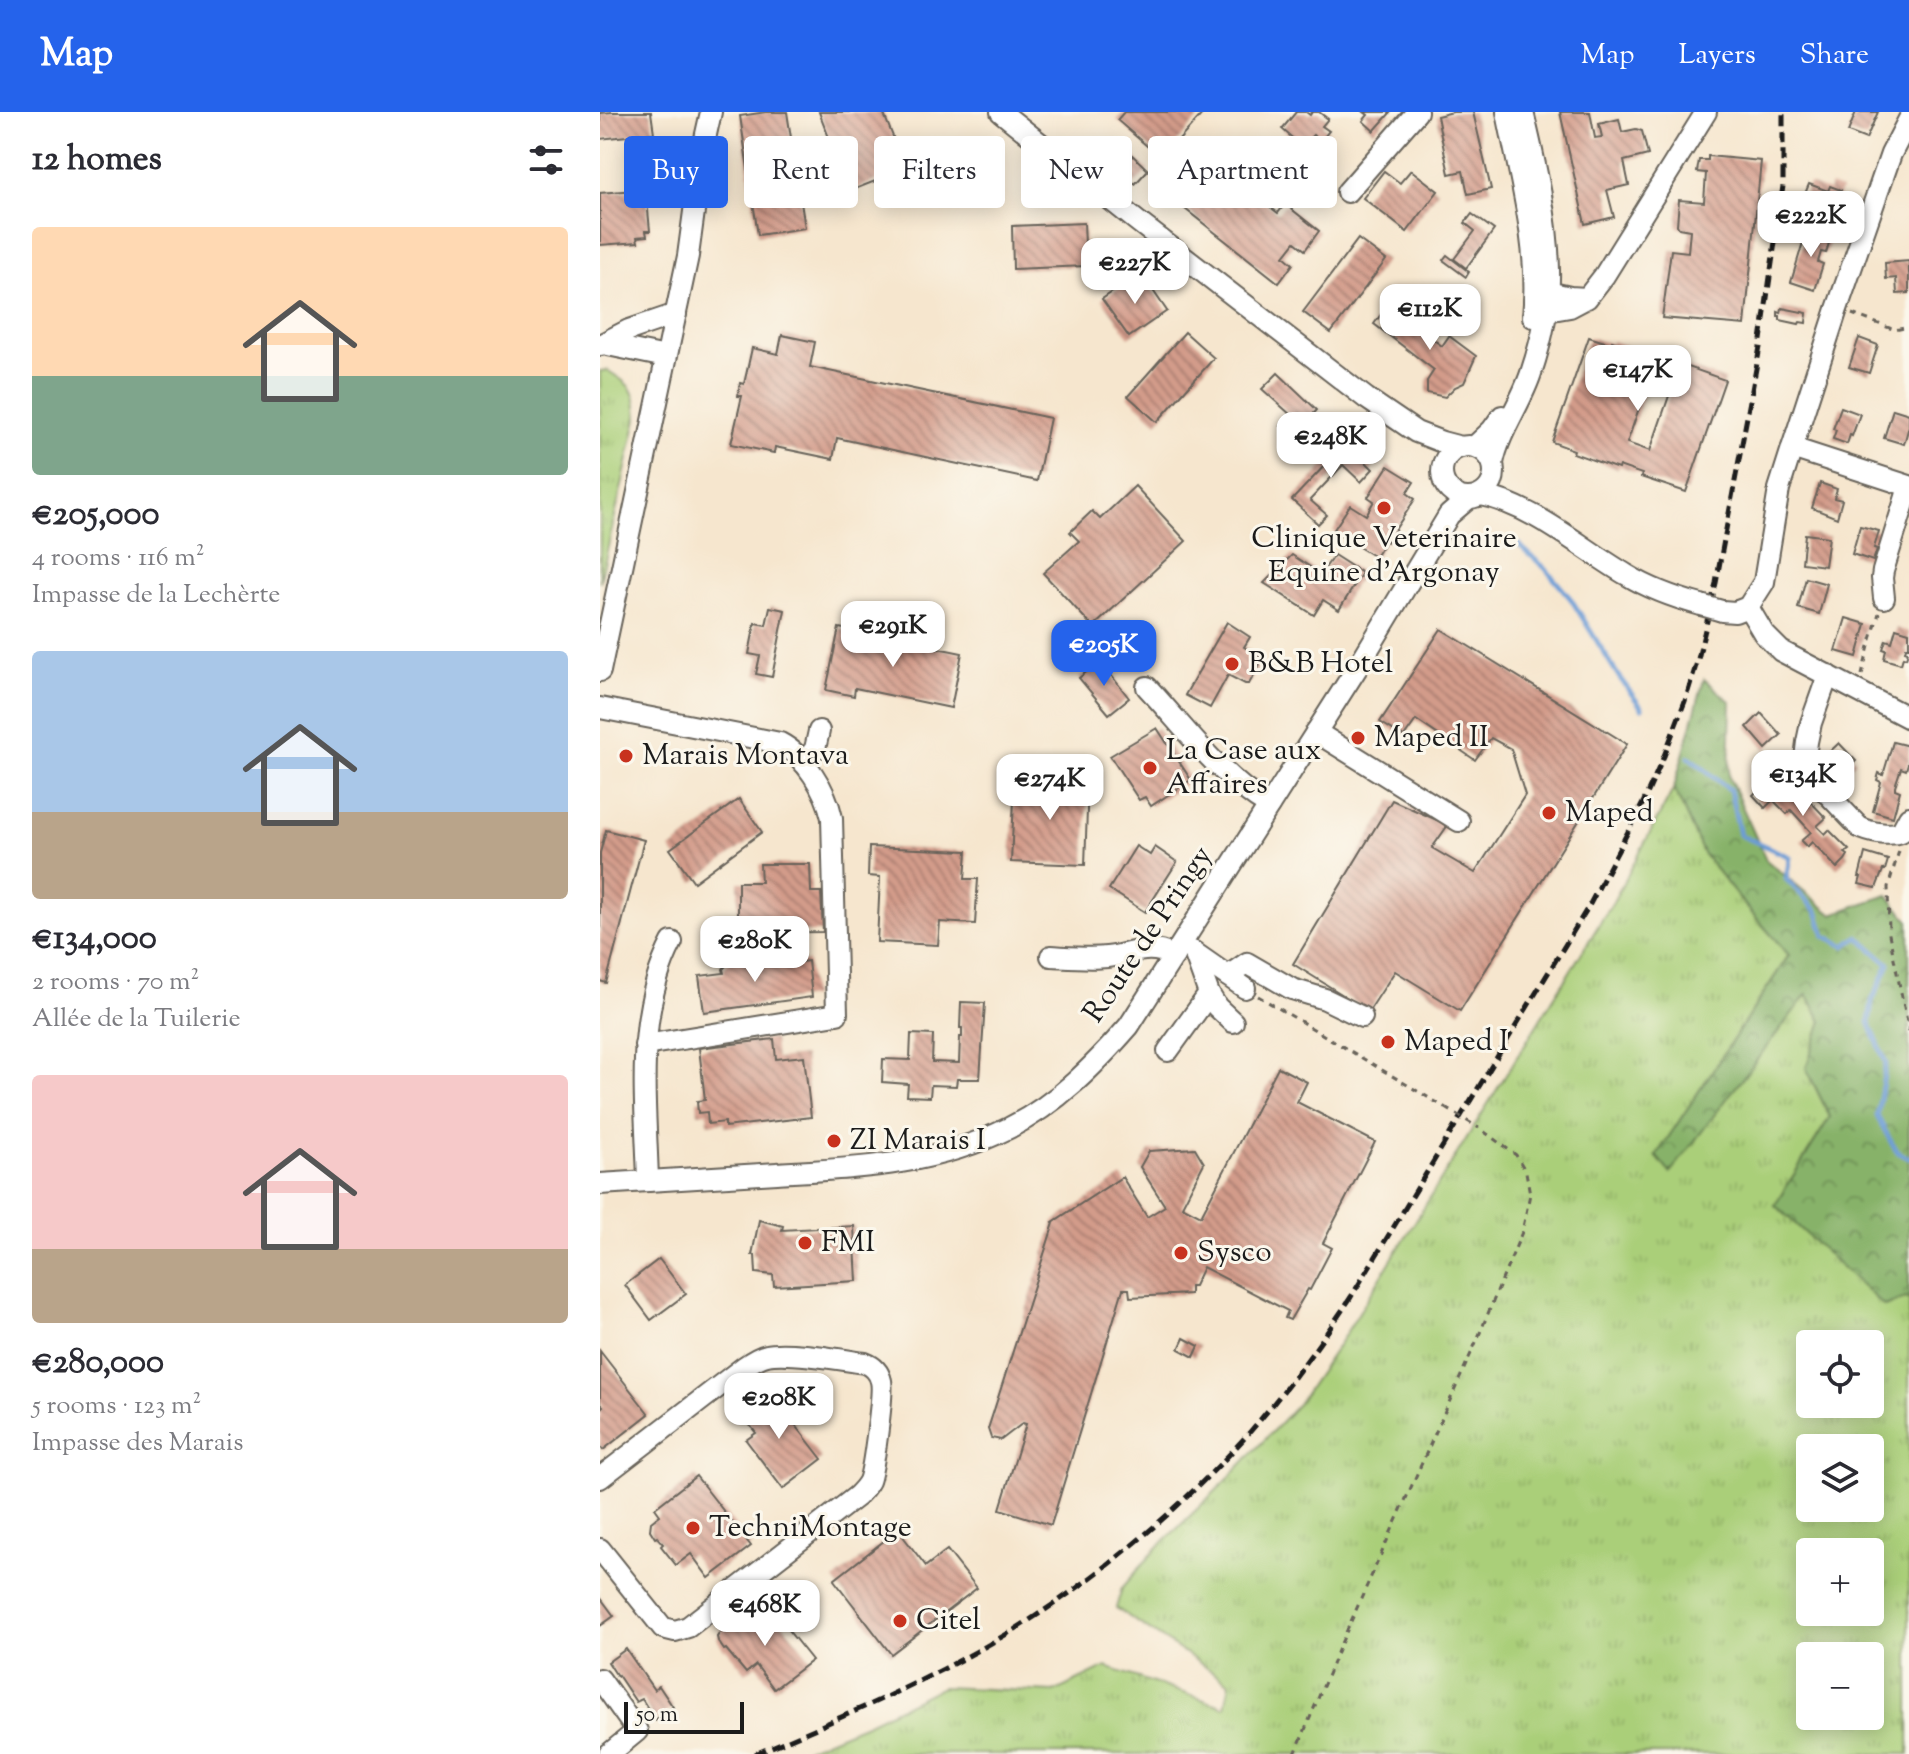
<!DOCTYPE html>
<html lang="en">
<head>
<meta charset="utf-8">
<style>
	body { margin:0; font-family:"Sorts Mill Goudy",serif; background:#f2f2f3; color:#2b2b33; height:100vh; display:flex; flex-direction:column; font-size:30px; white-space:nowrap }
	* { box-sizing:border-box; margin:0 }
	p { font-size:26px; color:#7c7c81 }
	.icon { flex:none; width:44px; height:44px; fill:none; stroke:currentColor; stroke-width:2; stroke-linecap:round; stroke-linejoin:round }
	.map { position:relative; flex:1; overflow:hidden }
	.drawer { display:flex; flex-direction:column; background:#fff; width:600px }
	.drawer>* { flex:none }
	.banner { position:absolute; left:24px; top:24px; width:760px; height:72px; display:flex; gap:16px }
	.buttons { position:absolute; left:1196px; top:1218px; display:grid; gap:16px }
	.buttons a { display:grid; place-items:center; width:88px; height:88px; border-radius:8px; background:#fff; box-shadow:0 4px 20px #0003; font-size:40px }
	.scale { position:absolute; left:24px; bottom:20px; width:120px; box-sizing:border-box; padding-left:8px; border:4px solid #1c1c1c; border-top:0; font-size:22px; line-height:28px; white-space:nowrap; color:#1c1c1c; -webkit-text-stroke:6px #fbf7ec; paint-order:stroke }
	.price { position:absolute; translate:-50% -68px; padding:0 18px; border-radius:16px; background:#fff; color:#222; font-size:26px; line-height:52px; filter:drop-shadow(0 2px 4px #0008) }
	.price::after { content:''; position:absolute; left:50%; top:48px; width:24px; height:18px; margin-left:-12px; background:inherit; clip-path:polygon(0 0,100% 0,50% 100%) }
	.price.active { background:#2563eb; color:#fff }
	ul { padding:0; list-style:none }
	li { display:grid; align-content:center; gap:16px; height:424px; padding:0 32px }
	li span { display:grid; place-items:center; height:248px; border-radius:8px; color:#555 }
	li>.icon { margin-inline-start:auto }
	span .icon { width:144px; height:144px; fill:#fffc; stroke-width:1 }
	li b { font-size:34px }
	h2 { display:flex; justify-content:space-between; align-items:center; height:96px; padding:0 32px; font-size:34px }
	.chip { padding:0 28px; border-radius:8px; background:#fff; box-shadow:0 4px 20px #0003; font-size:28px; line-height:72px }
	.chip.active { background:#2563eb; color:#fff }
	header { display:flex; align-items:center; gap:48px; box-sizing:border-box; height:112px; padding:0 40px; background:#2563eb; color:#fff }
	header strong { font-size:38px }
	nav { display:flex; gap:44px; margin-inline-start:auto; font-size:28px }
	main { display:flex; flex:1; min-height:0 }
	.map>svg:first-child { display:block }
	.grass { fill:url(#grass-tufts); stroke:#63764a; stroke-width:2; fill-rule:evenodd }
	.forest { fill:url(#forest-crowns); stroke:#526742; stroke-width:2 }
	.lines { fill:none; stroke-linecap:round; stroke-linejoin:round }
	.stream { stroke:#6c9cd5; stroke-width:5 }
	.building { fill:url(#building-back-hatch); fill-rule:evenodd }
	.minor-casing { stroke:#68635a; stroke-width:24 }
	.path { stroke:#68635a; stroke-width:3; stroke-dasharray:6 6; stroke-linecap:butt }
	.minor { stroke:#fff; stroke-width:20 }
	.rail { stroke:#1c1c1c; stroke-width:5; stroke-dasharray:12 6; stroke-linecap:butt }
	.minor-bridge-casing { stroke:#68635a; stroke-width:24; stroke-linecap:butt }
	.path-bridge { stroke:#68635a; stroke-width:3; stroke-dasharray:6 6; stroke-linecap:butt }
	.minor-bridge { stroke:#fff; stroke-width:20 }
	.poi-dot { fill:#c8321e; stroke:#fbf7ec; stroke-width:3 }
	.labels { text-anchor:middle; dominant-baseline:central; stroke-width:6; stroke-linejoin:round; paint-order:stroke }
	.poi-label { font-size:30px; fill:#1c1c1c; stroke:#fbf7ec; text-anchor:start }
	.street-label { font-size:30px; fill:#1c1c1c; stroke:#fbf7ec }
</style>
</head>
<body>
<header>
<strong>Map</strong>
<nav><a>Map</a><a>Layers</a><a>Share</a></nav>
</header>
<main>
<section class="drawer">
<h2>12 homes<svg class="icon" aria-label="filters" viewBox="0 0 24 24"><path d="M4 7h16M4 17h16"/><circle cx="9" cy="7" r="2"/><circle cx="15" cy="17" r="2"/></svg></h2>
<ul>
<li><span style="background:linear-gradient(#ffd9b3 60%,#7fa58c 0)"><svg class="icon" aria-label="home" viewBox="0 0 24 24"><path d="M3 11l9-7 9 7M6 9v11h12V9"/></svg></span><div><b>€205,000</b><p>4 rooms · 116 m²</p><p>Impasse de la Lechèrte</p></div></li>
<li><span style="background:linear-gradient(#a9c7e8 65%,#b9a48a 0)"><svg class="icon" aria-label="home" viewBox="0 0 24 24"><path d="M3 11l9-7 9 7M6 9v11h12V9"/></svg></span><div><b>€134,000</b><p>2 rooms · 70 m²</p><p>Allée de la Tuilerie</p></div></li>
<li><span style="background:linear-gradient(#f6c9c9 70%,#b9a48a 0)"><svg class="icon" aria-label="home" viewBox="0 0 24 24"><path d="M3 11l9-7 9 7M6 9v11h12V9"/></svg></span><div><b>€280,000</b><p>5 rooms · 123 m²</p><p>Impasse des Marais</p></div></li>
</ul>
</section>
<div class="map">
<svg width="1309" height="1642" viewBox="0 0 1309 1642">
	<defs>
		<pattern id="grass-tufts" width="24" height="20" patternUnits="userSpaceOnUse" patternTransform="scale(2)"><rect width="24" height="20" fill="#aacf79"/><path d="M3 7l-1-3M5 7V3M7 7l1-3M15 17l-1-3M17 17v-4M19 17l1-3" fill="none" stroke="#92b168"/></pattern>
		<pattern id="forest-crowns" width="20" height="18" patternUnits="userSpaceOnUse" patternTransform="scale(2)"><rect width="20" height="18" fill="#87b269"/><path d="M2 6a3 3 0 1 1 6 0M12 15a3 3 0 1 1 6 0" fill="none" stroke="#6e9056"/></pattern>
		<pattern id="building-back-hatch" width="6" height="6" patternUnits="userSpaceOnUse" patternTransform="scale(2)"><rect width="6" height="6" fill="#d39b8a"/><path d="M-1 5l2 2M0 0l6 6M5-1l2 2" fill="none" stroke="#aa7e70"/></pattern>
	</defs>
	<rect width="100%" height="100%" fill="#fbf7ec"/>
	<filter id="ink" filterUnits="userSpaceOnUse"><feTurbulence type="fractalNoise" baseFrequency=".0125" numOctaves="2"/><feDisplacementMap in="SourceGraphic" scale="16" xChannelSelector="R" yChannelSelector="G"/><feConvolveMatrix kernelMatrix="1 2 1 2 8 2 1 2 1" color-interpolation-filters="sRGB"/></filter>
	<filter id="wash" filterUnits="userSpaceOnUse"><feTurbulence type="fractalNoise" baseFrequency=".006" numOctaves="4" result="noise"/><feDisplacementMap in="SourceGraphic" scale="32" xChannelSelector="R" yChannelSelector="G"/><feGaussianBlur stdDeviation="1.8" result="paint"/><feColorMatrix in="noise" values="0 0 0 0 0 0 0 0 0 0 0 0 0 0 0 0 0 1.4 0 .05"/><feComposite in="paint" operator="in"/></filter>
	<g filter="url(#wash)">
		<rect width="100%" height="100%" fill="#f6e6ce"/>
		<g class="grass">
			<path d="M7,258c26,17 28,18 30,49l-37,163v-211z"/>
			<path d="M1074,676l29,65 34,43 52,59 -132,201 14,16 135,-179 16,28 -16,47 24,49 -55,88 134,95v454h-1115l74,-31 74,-36 112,5 52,-25 119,40 5,-24 -114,-75 6,-20 36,-41 68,-66 72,-77 45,-66 270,-436zM1210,1232h60v60h-60zM1210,1336h60v60h-60zM1210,1440h60v60h-60zM1210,1544h60v60h-60z"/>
		</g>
		<polygon class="forest" points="1104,567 1131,590 1129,665 1166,748 1232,802 1288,783 1309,809 1309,1188 1306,1186 1284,1194 1175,1093 1230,1005 1206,956 1222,909 1207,882 1070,1061 1056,1044 1189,843 1137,784 1103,741 1074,676"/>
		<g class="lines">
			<g class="stream">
				<polyline points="918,432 945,456 971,487 1019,565 1042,596"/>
				<polyline points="1089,645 1130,678 1140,723 1190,745 1186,767 1217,799 1225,824 1245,834 1258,825 1289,852 1272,889 1269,910 1286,951 1277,1004 1296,1039 1309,1046"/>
			</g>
		</g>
		<g id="blocks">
			<g class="building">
				<polygon points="12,0 51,0 54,21 0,27 0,1"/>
				<polygon points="166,0 187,0 205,116 158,123 140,4"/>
				<polygon points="219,0 283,0 306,57 250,79"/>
				<polygon points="524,0 604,0 562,47 517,8"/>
				<polygon points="696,0 706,0 710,3 712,0 719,0 728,7 722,14 729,19 720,30 713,23 704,32 700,29 698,31 682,17"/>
				<polygon points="764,0 791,0 774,19 763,9 768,3"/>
				<polygon points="853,0 873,0 891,77 868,82 863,59 849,62 837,4"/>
				<polygon points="960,0 990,0 995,26 1002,25 999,12 1019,7 1022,20 1036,17 1042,19 1048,43 1024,49 1029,73 1007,78 1014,105 985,112"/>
				<polygon points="1256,0 1278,0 1266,27 1248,20"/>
				<polygon points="527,38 548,58 535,72 515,54"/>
				<polygon points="615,38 650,65 643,74 678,101 685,92 719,119 705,138 695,130 684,144 693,152 679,171 575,89 590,70 599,78 610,64 601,56"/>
				<polygon points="1108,44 1161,49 1145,213 1062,206 1071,138 1088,140 1090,118 1079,116 1077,113 1079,88 1104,90 1106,61 1097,60 1099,48 1108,48"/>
				<polygon points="811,58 838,79 807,120 763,86 784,59 800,71"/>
				<polygon points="1209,72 1228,79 1230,74 1241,78 1234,98 1228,95 1224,103 1200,94"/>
				<polygon points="46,77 50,119 46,119 47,124 37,125 38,130 0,133 0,81"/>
				<polygon points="872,102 894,118 866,156 854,147 875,119 865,111"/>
				<polygon points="484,111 486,154 413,157 412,114"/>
				<polygon points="1207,117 1231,124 1226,141 1221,140 1218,150 1223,152 1215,178 1191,170"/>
				<polygon points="758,127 786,148 731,221 703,200"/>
				<polygon points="847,143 869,160 866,165 843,148"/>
				<polygon points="1309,149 1309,181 1297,182 1296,166 1286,167 1285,151"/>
				<polygon points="546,168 549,173 553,170 556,174 552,177 567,199 529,225 502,187 523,173 536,172 537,174"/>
				<polygon points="788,193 842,234 849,224 876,244 864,271 855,275 845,285 827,281 827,269 834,258 774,212"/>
				<polygon points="1182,196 1207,201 1206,211 1200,210 1199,212 1180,208 1180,204 1178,204 1178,200 1181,201"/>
				<polygon points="585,220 614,246 557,310 528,284"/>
				<polygon points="182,223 215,230 210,255 450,306 437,369 237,326 233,347 175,335 174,341 131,332 142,284 138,284 140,271 144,272 152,236 178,242"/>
				<path d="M989,225l22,7 1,-3 45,16 -1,3 23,8 1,-4 45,16 -39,112 -45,-15 1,-3 -23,-8 -1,3 -45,-16 1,-3 -22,-8zM1048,270l23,8 -21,61 -23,-8z"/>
				<polygon points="1259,226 1278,233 1269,261 1249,255"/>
				<polygon points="678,261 717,298 707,309 700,302 685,317 681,314 691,303 662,277"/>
				<polygon points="1241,295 1260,302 1252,324 1250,323 1247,332 1233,327 1236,318 1233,317"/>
				<polygon points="1293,297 1309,302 1309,314 1304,332 1284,326"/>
				<polygon points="746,331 773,357 761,370 743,353 710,388 727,403 718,412 692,388"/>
				<polygon points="788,354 814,370 807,381 815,387 787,430 785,429 775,445 733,419 750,393 766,403 774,389 768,385"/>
				<polygon points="1220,371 1237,377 1234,386 1242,388 1237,406 1212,396"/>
				<polygon points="535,374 586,429 493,515 443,461 479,429 470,420 492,399 500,407"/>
				<polygon points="1260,414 1279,419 1274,436 1277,437 1273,449 1252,442"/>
				<polygon points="1205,422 1229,425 1225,454 1202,451"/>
				<polygon points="692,443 721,462 734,443 762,461 739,498 723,488 714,503 664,471"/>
				<polygon points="1206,466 1227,472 1219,502 1198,496"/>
				<polygon points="170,495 185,498 172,565 156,562 160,544 149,542 155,511 166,513"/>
				<polygon points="1246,506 1266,512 1257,545 1236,539"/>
				<polygon points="627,510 650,525 644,535 660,545 662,548 649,572 645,572 628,563 610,596 585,583"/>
				<polygon points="239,516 362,541 351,596 255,576 254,584 226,578"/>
				<polygon points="1296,516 1309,520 1309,535 1306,535 1305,539 1308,540 1306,546 1303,545 1301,552 1284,547 1286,538 1283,537 1286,528 1292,530"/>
				<polygon points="841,517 1027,632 860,899 795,859 769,899 693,852 792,688 848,713 832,736 875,761 925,683 911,637 891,626 875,648 816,608 804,625 780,610"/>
				<polygon points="500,549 529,586 509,602 479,566"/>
				<polygon points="1161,601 1181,623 1166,637 1147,615"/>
				<polygon points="557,616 591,668 551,694 545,685 539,688 510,644"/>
				<polygon points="1293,630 1309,634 1309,648 1306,658 1301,656 1295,674 1295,677 1300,679 1293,705 1273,699 1281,670 1277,668 1279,661 1283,663"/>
				<polygon points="1239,631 1256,649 1241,663 1224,645"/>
				<polygon points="1176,661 1203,690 1207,686 1226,706 1217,714 1225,722 1229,718 1249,738 1245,741 1248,743 1245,748 1237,756 1212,730 1207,735 1201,729 1211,720 1191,698 1187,702 1173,688 1165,696 1153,683"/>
				<polygon points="415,667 488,670 485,753 411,750"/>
				<polygon points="139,687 162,720 94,770 70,737"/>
				<polygon points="6,718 44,728 6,871 0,869 0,741"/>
				<polygon points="536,734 550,743 555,735 577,750 545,800 509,777"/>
				<polygon points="269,735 367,739 365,767 378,767 375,812 340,810 338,833 277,830 280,765 268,764"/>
				<polygon points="1265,741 1288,748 1285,758 1283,758 1276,776 1259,772 1261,765 1259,765"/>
				<polygon points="160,752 210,752 211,780 221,780 223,820 138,821 138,770 161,770"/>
				<polygon points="158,845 170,845 170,854 208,849 212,885 104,900 99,864 124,861 123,857 130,849"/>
				<polygon points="361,890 385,891 380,967 357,967 356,974 331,973 330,985 307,984 308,972 282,970 283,947 310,948 311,922 333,923 332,950 359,951 360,925 362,925 362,916 360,916"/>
				<polygon points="174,927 176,947 204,944 211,1005 125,1015 125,1010 108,1012 107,1000 98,1001 97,989 105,988 99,936"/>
				<polygon points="678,955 707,970 697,990 775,1030 723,1131 732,1136 710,1178 708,1177 690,1208 685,1206 688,1199 603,1155 594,1174 590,1174 590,1182 530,1185 529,1177 523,1177 451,1413 400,1397 426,1312 423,1311 401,1328 391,1326 388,1317 454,1111 453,1110 522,1065 547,1105 565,1094 540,1055 549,1039 595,1036 604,1051 582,1094 601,1104"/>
				<polygon points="159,1108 183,1114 182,1118 254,1114 257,1169 174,1174 173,1163 156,1161 155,1143 152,1143"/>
				<polygon points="59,1147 86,1182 51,1208 25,1173"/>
				<polygon points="584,1226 599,1234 594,1245 579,1237"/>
				<polygon points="0,1239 49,1302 3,1338 0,1334 0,1297 3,1294 0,1291"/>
				<polygon points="170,1280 222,1347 183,1377 146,1328 156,1321 141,1302"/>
				<polygon points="96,1364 151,1434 109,1466 91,1442 76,1453 61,1434 63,1432 57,1425 55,1426 50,1418 51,1410 60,1403 55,1396"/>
				<polygon points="298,1418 326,1454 347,1438 377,1476 291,1542 234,1468"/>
				<polygon points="0,1485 14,1504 0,1514"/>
				<polygon points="172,1498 212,1548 174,1577 156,1553 146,1561 126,1537 124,1538 118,1529 117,1525 121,1519 141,1503 150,1515"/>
				<polygon points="26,1537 54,1578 59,1574 73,1595 55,1608 42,1587 36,1590 18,1563 17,1564 8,1550"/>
			</g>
		</g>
	</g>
	<g filter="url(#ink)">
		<use href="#blocks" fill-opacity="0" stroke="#68635a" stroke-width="2"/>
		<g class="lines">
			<defs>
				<g id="minor">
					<polyline points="401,0 537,109 766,286 816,320 842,330 861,335"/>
					<path d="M907,0c13,67 33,136 26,205"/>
					<polyline points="747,80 817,0"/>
					<polyline points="987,186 970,185 948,180 934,189 941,197 947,199 970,195 987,186 1004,164 1106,0"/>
					<polyline points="3,232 66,245"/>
					<polyline points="0,233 29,218 76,202"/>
					<circle cx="868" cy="360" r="26"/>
					<polyline points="874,335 892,318 902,304"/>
					<polyline points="1192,336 1309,374"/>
					<path d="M893,351c6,-31 28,-59 38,-90 11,-33 19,-68 18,-103 -1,-53 -14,-107 -26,-158"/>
					<path d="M881,383c53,11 100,53 146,80 23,14 48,23 74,30"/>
					<polyline points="1284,486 1282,466 1283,459 1309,375"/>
					<polyline points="1148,495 1164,522 1181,539 1309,606"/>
					<polyline points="1122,499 1135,500 1148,495 1164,470 1179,377 1192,336 1237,197 1291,42 1309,7"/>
					<polyline points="0,559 88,144 102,40 111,0"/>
					<path d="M1228,563l-17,48 -4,19 -3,24 3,6 52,55c11,6 31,9 42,5l8,-15"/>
					<path d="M547,575c38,41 73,90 122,119"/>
					<path d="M0,596l180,35c25,13 46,47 52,75l5,196 -192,31"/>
					<polyline points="716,620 859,709"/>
					<polyline points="204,651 215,637 219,619"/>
					<polyline points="592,839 645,876"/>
					<polyline points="594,840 609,882 617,895 633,910"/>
					<path d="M451,844c18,1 38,3 56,1 28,-3 39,-14 67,-1"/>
					<polyline points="628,864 647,851 692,877 725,887 762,905"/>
					<polyline points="568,939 609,882"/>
					<path d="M48,1069c-2,-79 -14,-166 24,-239"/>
					<path d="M0,1072c59,-4 118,-7 177,-11 83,-5 156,-7 232,-45 48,-24 86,-63 120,-102l228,-358 92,-153 20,-17"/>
					<path d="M0,1366l144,-111c7,-5 14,-10 23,-12 19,-5 76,5 98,8 8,3 14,9 16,18 3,11 -8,90 -12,100 -3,6 -8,11 -12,15l-169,131 -13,4 -12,-3 -63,-79"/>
					<polyline points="0,1567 37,1619 9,1642"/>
				</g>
			</defs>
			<use href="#minor" class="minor-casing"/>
			<g class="path">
				<polyline points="1252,202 1295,218 1304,216 1309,217"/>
				<polyline points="1262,563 1269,534 1279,501"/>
				<polyline points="1299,739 1288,775 1289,822 1309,919"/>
				<polyline points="658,884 846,996"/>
				<polyline points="695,1642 739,1536 877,1228 922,1120 930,1082 926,1060 916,1043 879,1016"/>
			</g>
			<use href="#minor" class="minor"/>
			<path class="rail" d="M155,1642c88,-37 175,-74 257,-123 87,-53 169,-122 237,-198 37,-43 71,-89 102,-136l239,-393 53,-101 21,-47 21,-55 13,-42 18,-76 44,-236 23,-161v-74"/>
			<defs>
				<polyline id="minor-bridge" points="1101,493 1122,499"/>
			</defs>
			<use href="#minor-bridge" class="minor-bridge-casing"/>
			<polyline class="path-bridge" points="846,996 879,1016"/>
			<use href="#minor-bridge" class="minor-bridge"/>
		</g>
	</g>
	<g class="poi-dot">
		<circle cx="784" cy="396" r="8"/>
		<circle cx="632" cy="552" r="8"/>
		<circle cx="758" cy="626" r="8"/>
		<circle cx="26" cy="644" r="8"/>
		<circle cx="550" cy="656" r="8"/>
		<circle cx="949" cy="701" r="8"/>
		<circle cx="788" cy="930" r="8"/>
		<circle cx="234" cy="1029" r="8"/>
		<circle cx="205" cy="1131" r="8"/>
		<circle cx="581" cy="1141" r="8"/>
		<circle cx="93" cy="1416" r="8"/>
		<circle cx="300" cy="1509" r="8"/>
	</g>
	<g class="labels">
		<g class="poi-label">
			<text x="784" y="427" text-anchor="middle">Clinique Veterinaire<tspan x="784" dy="34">Equine d'Argonay</tspan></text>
			<text x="648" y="552">B&amp;B Hotel</text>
			<text x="774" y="626">Maped II</text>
			<text x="566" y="639">La Case aux<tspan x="566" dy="34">Affaires</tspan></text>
			<text x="42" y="644">Marais Montava</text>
			<text x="965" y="701">Maped</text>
			<text x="804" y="930">Maped I</text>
			<text x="250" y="1029">ZI Marais I</text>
			<text x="221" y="1131">FMI</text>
			<text x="597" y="1141">Sysco</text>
			<text x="109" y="1416">TechniMontage</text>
			<text x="316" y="1509">Citel</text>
		</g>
		<g class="street-label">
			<text transform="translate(549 823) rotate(-56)">Route de Pringy</text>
		</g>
	</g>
</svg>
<div class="buttons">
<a><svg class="icon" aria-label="locate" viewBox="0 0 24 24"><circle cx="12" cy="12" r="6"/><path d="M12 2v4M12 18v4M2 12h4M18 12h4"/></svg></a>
<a><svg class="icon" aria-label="layers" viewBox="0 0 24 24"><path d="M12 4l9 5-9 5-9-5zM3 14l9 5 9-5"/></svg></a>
<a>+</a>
<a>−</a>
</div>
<div class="scale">50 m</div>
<b class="price" style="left:1211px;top:147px">€222K</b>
<b class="price" style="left:535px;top:194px">€227K</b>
<b class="price" style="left:830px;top:240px">€112K</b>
<b class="price" style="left:1038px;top:301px">€147K</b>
<b class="price" style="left:731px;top:368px">€248K</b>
<b class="price" style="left:293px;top:557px">€291K</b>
<b class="price active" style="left:504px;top:576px">€205K</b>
<b class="price" style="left:1203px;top:706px">€134K</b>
<b class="price" style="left:450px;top:710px">€274K</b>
<b class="price" style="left:155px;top:872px">€280K</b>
<b class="price" style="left:179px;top:1329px">€208K</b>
<b class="price" style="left:165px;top:1536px">€468K</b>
<div class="banner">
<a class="chip active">Buy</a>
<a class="chip">Rent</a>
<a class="chip">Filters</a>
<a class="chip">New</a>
<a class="chip">Apartment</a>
</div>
</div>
</main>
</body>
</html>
